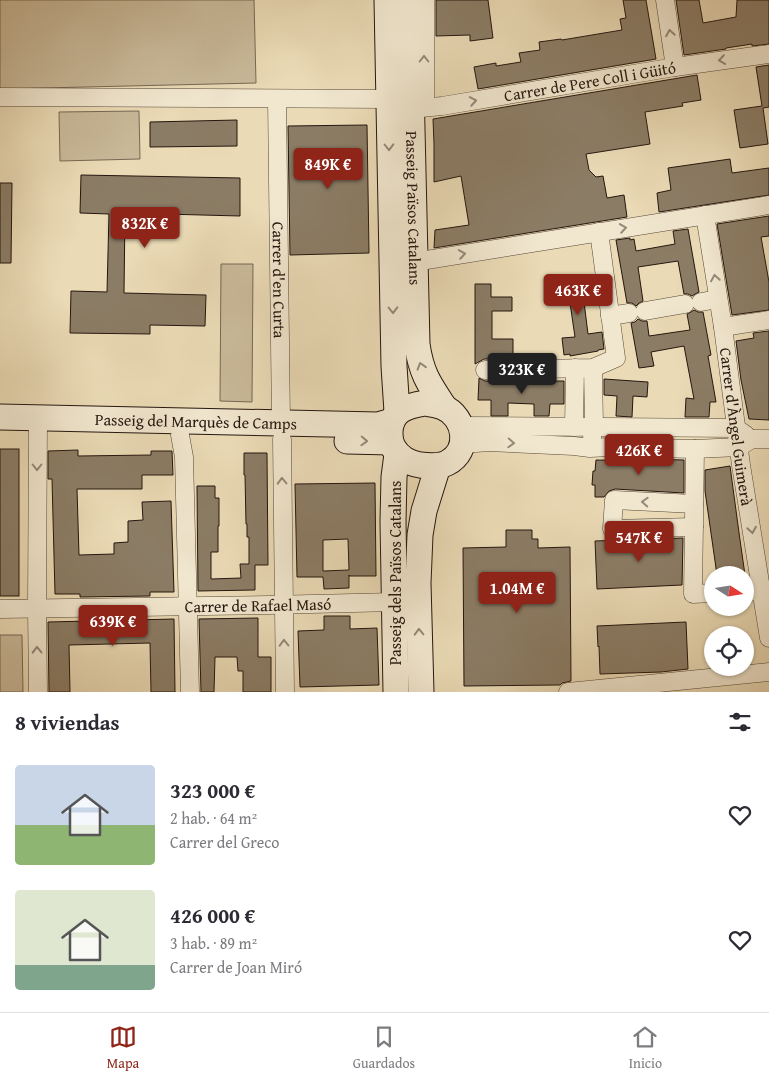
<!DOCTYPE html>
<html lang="es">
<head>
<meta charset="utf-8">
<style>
	body { margin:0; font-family:"Gentium Book Plus",serif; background:#f7f7f7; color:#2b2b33; height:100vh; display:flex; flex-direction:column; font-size:19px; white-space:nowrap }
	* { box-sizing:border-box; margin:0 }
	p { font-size:16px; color:#7c7c81 }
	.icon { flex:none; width:28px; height:28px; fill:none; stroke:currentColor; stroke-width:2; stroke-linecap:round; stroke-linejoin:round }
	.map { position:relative; height:692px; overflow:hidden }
	.side { display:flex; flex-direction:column; background:#fff; flex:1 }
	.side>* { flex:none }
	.needle { width:32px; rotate:102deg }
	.controls { position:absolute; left:704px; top:566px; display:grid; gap:10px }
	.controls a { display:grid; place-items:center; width:50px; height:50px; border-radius:50%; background:#fff; box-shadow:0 1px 4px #0004; font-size:25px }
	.price { position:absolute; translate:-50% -42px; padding:0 11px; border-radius:5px; background:#8f2418; color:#fff; font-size:16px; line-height:32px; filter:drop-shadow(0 1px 2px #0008) }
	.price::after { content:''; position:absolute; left:50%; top:30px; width:15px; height:11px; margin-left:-8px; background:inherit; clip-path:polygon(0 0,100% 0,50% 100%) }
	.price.current { background:#222; color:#fff }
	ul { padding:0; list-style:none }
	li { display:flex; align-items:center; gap:15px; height:125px; padding:0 15px }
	li span { display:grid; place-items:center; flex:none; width:140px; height:100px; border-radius:5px; color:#555 }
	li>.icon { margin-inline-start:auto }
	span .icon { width:60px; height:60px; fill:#fffc; stroke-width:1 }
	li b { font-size:21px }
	h2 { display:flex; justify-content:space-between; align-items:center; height:60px; padding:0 15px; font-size:21px }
	.tab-bar { display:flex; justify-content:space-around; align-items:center; height:70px; border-top:1px solid #e1e1e2; background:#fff; font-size:14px; color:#7c7c81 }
	.tab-bar a { display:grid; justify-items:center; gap:2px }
	.tab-bar .current { color:#8f2418 }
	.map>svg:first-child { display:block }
	.green { fill:#c9b999; stroke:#776854 }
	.building { fill:#8b7c65; stroke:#25160f; fill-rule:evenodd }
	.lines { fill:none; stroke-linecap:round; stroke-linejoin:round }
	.street-casing { stroke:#564738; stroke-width:19 }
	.secondary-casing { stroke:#25160f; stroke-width:27 }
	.street { stroke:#f1e7cf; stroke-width:18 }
	.secondary { stroke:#f1e7cf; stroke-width:25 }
	.oneway { stroke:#958979 }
	.labels { text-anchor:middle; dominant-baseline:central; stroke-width:5; stroke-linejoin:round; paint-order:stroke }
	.street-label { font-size:16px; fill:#25160f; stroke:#f1e7cf }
</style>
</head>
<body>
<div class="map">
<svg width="769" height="692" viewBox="0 0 769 692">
	<rect width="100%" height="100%" fill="#eadab5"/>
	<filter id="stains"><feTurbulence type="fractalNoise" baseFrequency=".004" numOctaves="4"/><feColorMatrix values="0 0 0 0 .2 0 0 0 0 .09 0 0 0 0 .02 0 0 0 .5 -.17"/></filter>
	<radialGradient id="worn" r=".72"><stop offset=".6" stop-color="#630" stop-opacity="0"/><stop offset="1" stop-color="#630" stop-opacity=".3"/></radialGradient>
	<g class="green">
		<polygon points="0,0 254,0 256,83 0,89"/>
		<polygon points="139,111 140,159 60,161 59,112"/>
		<polygon points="221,264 253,264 252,402 220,401"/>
		<polygon points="0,635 22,635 23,692 0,692"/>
	</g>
	<g class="building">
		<polygon points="436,0 488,0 493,38 470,41 470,35 436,36"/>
		<polygon points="623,0 646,0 656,59 478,89 474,67 496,63 496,66 521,62 519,53 540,50 539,42 561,39 562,40 622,30 620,19 626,18"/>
		<polygon points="676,0 699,0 703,23 736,17 737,0 769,0 769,44 752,46 752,44 726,48 726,49 684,55"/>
		<polygon points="769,65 769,107 763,108 768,144 740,148 734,110 762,106 756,67"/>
		<polygon points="697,75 701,100 682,103 683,106 645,112 650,144 586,154 589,170 596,177 603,176 607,198 624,195 627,217 434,248 435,230 469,225 461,176 434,182 434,144 433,119"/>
		<polygon points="237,120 237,146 150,147 150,122"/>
		<polygon points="367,125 369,253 290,255 288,126"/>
		<polygon points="730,159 732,173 769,168 769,195 659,212 657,193 671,190 668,168"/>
		<polygon points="81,175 240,178 240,216 125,213 124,293 206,295 205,326 150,325 150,334 70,333 71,291 107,292 109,214 80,213"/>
		<polygon points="0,183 12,183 11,263 0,263"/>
		<polygon points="769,216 769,236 761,237 769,282 769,310 732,315 717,224"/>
		<polygon points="688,229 699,292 695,294 692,296 688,294 684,294 678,261 638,267 643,301 639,303 636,306 632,303 627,303 616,240 630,238 630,240 634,239 636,251 675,244 673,231"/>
		<polygon points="584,276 584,277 593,276 595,292 583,294 588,334 602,332 604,349 598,350 598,351 570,356 570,354 564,355 562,338 575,337 569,296 554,299 552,283 559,282 558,280"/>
		<polygon points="475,284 491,284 491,297 512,297 512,311 492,311 492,339 513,339 513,355 492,355 492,359 484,359 475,364"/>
		<polygon points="694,310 698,312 703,312 711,355 708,356 716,402 710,402 709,417 685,417 686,398 694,399 684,346 651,352 654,366 639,368 631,323 635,322 638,319 642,321 647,321 649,336 690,330 687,314 691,312"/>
		<polygon points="769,331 769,420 749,419 741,380 736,341 754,338 753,333"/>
		<polygon points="479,378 485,381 564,381 564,404 550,404 549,416 534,416 534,404 508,403 508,416 491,416 491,400 478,400"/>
		<polygon points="604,379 648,382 647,397 633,396 632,417 616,416 617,396 604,395"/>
		<rect x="0" y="449" width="19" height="147"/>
		<polygon points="78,450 78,456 151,455 151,451 172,451 173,475 142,475 142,489 77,489 79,555 114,554 114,543 128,542 128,521 143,520 142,502 171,501 174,592 150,592 150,596 80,597 80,594 55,594 52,479 48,479 48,451"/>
		<polygon points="244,453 267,453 268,565 255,565 255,590 198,591 197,486 215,486 215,498 219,498 219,526 218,526 218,552 211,552 211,579 241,578 240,564 249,564 249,537 247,537 247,524 246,524 245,475 244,475"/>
		<polygon points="644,459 684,460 684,493 615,489 609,491 604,497 595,497 595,485 592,485 593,471 595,471 596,460 644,461"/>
		<polygon points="730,466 740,540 745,575 717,575 705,491 705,470"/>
		<path d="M375,483l1,93h-27v-1v13l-25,1 -1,-12h-26l-2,-93zM348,539l1,31 -26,1v-31z"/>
		<polygon points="506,530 532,530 532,539 538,539 538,548 570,547 571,681 562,683 560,685 464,686 463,548 506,547"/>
		<polygon points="683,538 682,585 597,589 595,541"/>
		<polygon points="324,616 350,616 350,629 377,628 379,685 300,687 298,631 324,630"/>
		<polygon points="258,618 258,657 271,657 271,692 243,692 243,671 238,671 237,657 215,657 214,692 201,692 199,619"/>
		<polygon points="174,619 175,692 151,692 150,643 69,645 70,692 49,692 48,622"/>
		<polygon points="686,622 688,669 661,672 600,674 599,646 598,647 597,626"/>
	</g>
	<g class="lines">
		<defs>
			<g id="street">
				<polyline points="665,0 675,67"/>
				<polyline points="0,97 388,99"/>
				<path id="s1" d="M277,99l4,324"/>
				<polyline points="425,107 425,0"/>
				<path id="s2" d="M411,109l31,-3 233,-39 94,-13"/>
				<path id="s3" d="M705,215l18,112 18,138 28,173"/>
				<polyline points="414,262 769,205"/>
				<polyline points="701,302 718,299"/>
				<polyline points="645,311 685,304"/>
				<polyline points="610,316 629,313"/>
				<polyline points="723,327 769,320"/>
				<polyline points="485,370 593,368 616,358 599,232"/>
				<polyline points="462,426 736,428 746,435"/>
				<polyline points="574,427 575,368"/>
				<polyline points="180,435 184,457 190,692"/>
				<polyline points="592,437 594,427 593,368"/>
				<polyline points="282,439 285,692"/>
				<polyline points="462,444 489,442 574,446 590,448 610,447 695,449 739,447 752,439 769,439"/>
				<polyline points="695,449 693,594 712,593"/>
				<polyline points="694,527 612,529 614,500 694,504"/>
				<polyline points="745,592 761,591"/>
				<path id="s4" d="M0,609l270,-4 125,-3"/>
				<polyline points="38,692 37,608 38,418"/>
				<polyline points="568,692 769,672"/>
			</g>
			<g id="secondary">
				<polyline points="387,0 394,366 397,412"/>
				<path id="s5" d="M409,0l8,344c4,29 12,40 28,64"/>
				<path d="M425,403c6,1 12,2 18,4 23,10 28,44 4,56 -8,4 -18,3 -27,2 -12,-2 -21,-7 -27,-18 -3,-5 -3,-10 -3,-15 1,-22 17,-26 35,-29z"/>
				<path id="s6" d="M0,417l378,8 14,-4"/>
				<polyline points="347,441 391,442"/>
				<polyline points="396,692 393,522 394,477 397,454"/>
				<polyline points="421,692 418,583 420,535 424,511 438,466"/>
			</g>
		</defs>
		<use href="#street" class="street-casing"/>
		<use href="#secondary" class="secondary-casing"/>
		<use href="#street" class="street"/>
		<use href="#secondary" class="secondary"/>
	</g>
	<defs><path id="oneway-chevron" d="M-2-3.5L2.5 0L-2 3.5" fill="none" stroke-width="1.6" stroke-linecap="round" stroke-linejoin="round" transform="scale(1.25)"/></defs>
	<g class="oneway">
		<use href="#oneway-chevron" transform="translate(670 33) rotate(-99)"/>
		<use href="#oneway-chevron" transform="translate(424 59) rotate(-90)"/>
		<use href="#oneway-chevron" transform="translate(722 60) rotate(172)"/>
		<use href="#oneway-chevron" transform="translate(473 101) rotate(-10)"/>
		<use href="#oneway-chevron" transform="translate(389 147) rotate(89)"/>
		<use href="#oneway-chevron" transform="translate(623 228) rotate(-9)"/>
		<use href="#oneway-chevron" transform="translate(462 254) rotate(-9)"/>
		<use href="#oneway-chevron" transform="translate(715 278) rotate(-99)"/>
		<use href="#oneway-chevron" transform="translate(393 310) rotate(89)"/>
		<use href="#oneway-chevron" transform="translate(421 366) rotate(-107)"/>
		<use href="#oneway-chevron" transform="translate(364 441) rotate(2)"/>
		<use href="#oneway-chevron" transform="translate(511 443) rotate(3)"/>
		<use href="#oneway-chevron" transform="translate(37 467) rotate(90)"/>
		<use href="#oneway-chevron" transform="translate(282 481) rotate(-91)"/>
		<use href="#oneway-chevron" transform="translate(645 502) rotate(-177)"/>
		<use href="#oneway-chevron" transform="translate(752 530) rotate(81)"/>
		<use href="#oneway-chevron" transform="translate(419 632) rotate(-91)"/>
		<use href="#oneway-chevron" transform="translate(284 643) rotate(-91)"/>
		<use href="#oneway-chevron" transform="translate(37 650) rotate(-91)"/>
	</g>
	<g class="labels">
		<g class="street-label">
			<text stroke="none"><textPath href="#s2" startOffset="181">Carrer de Pere Coll i Güitó</textPath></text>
			<text stroke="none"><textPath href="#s5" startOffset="208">Passeig Països Catalans</textPath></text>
			<text stroke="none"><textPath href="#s1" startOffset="181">Carrer d'en Curta</textPath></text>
			<text stroke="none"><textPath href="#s6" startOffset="196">Passeig del Marquès de Camps</textPath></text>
			<text stroke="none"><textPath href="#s3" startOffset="214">Carrer d'Àngel Guimerà</textPath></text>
			<text transform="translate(395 573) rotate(-90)">Passeig dels Països Catalans</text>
			<text stroke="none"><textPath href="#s4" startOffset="258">Carrer de Rafael Masó</textPath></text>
		</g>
	</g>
	<rect width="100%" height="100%" filter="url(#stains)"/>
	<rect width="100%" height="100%" fill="url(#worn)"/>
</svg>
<div class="controls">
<a><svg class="needle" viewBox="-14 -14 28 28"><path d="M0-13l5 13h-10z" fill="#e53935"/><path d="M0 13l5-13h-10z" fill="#7c7c81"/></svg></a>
<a><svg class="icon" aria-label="locate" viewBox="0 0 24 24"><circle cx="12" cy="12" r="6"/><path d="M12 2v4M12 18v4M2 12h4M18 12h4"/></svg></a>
</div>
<b class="price" style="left:328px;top:190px">849K €</b>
<b class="price" style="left:145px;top:249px">832K €</b>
<b class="price" style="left:578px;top:316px">463K €</b>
<b class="price current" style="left:522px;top:395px">323K €</b>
<b class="price" style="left:639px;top:476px">426K €</b>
<b class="price" style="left:639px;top:563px">547K €</b>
<b class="price" style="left:517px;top:614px">1.04M €</b>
<b class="price" style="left:113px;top:647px">639K €</b>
</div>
<section class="side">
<h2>8 viviendas<svg class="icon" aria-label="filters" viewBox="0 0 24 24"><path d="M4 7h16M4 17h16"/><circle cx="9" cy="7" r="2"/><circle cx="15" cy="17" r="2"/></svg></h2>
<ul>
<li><span style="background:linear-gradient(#c9d6e8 60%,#8fb573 0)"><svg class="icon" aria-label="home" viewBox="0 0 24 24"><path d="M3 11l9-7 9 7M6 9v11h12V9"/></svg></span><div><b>323 000 €</b><p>2 hab. · 64 m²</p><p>Carrer del Greco</p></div><svg class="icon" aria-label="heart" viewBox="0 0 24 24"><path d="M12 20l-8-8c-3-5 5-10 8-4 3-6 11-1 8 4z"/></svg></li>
<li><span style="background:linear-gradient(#dfe7d0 75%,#7fa58c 0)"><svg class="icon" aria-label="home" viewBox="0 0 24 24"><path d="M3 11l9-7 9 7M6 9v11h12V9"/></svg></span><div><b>426 000 €</b><p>3 hab. · 89 m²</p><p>Carrer de Joan Miró</p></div><svg class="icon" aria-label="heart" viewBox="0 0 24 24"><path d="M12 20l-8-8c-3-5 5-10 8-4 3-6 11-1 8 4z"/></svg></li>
</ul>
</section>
<nav class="tab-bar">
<a class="current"><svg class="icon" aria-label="map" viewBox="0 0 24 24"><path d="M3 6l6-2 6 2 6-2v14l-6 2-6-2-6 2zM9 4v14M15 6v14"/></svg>Mapa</a>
<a><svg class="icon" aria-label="saved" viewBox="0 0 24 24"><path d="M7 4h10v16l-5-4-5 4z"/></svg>Guardados</a>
<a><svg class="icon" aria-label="home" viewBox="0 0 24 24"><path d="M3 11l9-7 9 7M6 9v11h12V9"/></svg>Inicio</a>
</nav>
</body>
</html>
